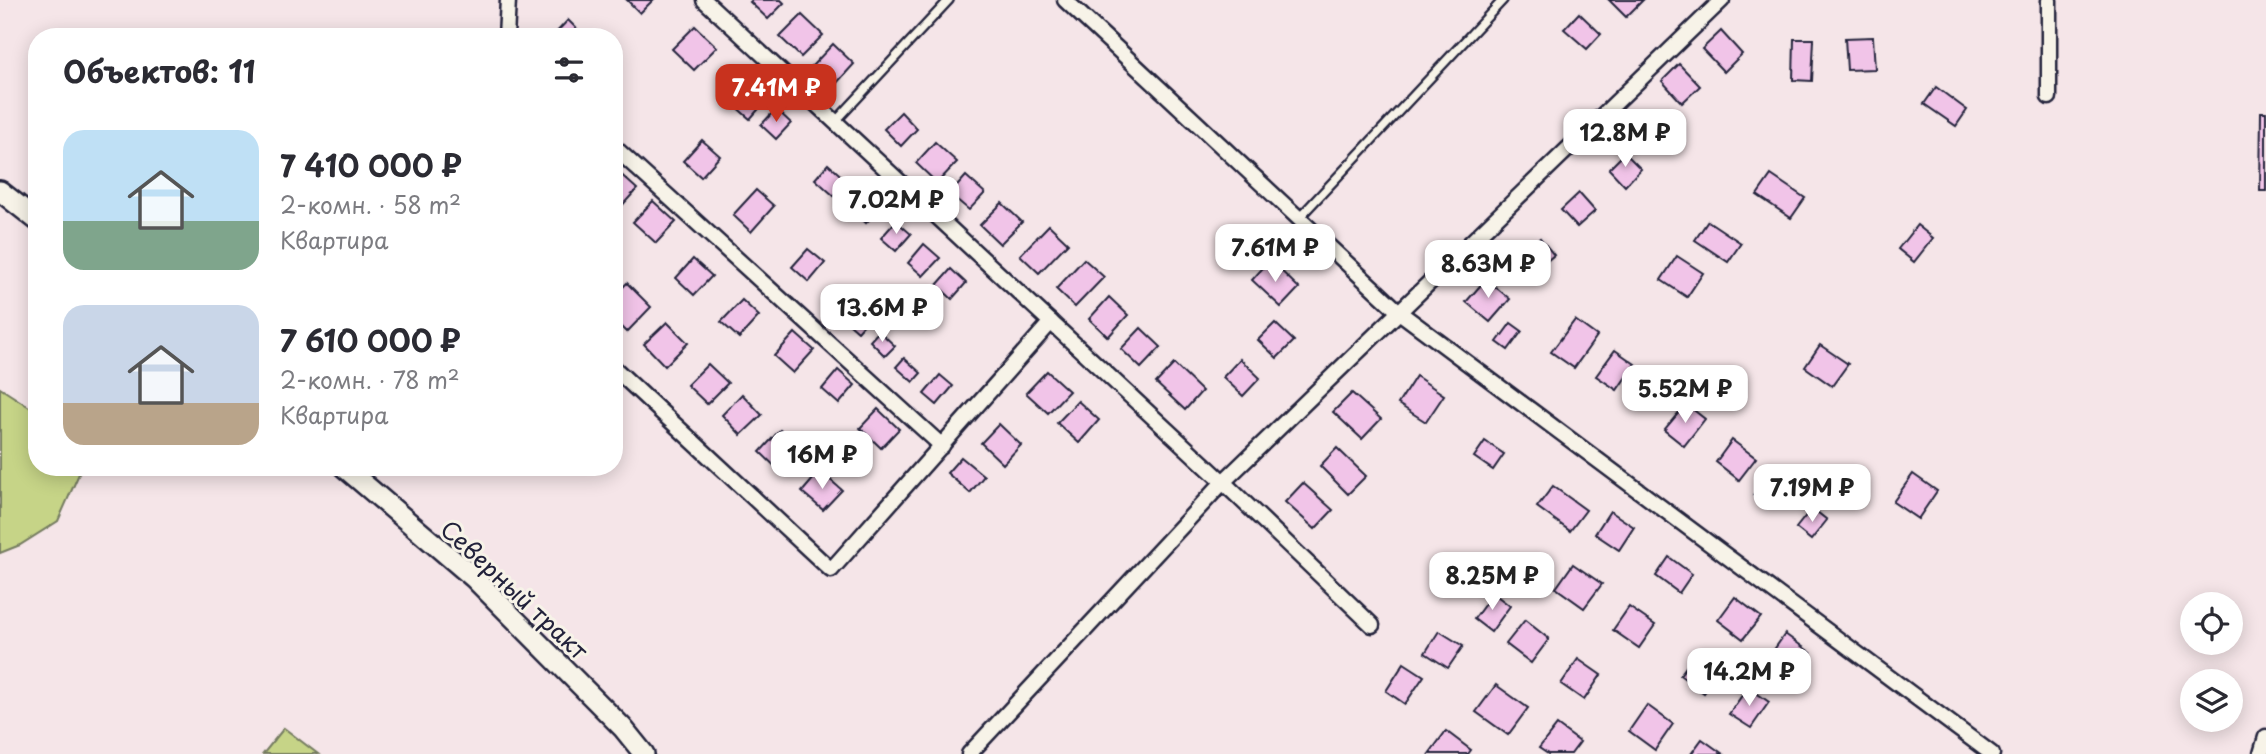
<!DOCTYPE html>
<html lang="ru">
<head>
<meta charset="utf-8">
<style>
	body { margin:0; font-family:"Playpen Sans",sans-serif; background:#f7f7f7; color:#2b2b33; height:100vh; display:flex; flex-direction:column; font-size:26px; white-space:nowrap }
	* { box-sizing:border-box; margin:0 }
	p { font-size:23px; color:#7c7c81 }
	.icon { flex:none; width:38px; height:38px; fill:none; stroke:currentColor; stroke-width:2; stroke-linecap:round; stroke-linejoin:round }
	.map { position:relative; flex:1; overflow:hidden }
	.sheet { position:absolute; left:28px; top:28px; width:595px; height:448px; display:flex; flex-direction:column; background:#fff; border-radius:28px; box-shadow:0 4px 18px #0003 }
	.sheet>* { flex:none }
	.controls { position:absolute; left:2180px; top:592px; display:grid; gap:14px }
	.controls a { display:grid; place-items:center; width:63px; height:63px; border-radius:50%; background:#fff; box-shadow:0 4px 18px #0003; font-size:35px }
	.price { position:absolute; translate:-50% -60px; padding:0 16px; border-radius:14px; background:#fff; color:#222; font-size:23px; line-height:46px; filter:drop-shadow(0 2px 4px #0008) }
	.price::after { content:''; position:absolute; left:50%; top:42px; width:21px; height:16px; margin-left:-10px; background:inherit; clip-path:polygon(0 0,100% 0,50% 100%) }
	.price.on { background:#c8321e; color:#fff }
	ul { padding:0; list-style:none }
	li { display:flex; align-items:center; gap:21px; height:175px; padding:0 35px }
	li span { display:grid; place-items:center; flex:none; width:196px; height:140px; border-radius:21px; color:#555 }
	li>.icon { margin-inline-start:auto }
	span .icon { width:84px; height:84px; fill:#fffc; stroke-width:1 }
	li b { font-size:30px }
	h2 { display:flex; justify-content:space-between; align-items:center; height:84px; padding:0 35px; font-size:30px }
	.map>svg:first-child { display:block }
	.green { fill:#c6d487; stroke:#747b61; stroke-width:2 }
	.building { fill:#f1c4e8; stroke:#22223b; stroke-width:2 }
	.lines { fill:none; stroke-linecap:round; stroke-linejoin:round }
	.lane-casing { stroke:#22223b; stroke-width:12 }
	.street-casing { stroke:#22223b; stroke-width:19 }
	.secondary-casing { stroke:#22223b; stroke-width:24 }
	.lane { stroke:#f7f3e8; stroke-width:7 }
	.street { stroke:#f7f3e8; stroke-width:14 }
	.secondary { stroke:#f7f3e8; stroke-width:19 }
	.labels { text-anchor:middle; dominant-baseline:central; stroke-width:6; stroke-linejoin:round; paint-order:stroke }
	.street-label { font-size:24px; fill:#22223b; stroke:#f7f3e8 }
</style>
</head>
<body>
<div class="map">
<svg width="2266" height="754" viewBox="0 0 2266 754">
	<rect width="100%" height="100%" fill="#f5e5e8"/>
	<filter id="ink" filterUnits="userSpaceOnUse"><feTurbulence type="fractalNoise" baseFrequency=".0143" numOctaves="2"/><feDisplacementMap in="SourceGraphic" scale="14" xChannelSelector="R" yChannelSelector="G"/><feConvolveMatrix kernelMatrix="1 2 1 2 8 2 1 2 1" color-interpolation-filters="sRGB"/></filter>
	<g filter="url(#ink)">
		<g class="green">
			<polygon points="0,388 37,412 37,467 82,467 58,521 20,545 0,553"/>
			<polygon points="284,728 318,754 263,754"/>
		</g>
		<g class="building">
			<polygon points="627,0 653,0 640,13"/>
			<polygon points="752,0 781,0 784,3 768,19 750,2"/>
			<polygon points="1609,0 1643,0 1626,17"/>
			<polygon points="1579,13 1601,34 1587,49 1564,29"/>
			<polygon points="802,15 823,35 801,57 780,37"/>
			<polygon points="568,20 585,37 552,37"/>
			<polygon points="695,26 717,47 694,70 672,49"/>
			<polygon points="1721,31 1742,54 1724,72 1702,49"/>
			<polygon points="1873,37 1875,69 1847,70 1845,38"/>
			<polygon points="1794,39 1814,39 1812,81 1793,80"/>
			<polygon points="833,44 854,64 834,86 812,66"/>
			<polygon points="1679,64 1700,86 1682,103 1662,81"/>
			<polygon points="747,76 770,96 750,119 727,99"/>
			<polygon points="1936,87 1967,110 1956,126 1924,104"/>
			<polygon points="776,109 791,123 776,139 761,125"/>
			<polygon points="901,112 917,129 901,146 884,129"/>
			<polygon points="2261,112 2266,112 2266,191 2260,191"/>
			<polygon points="702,140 720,156 701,177 683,161"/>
			<polygon points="935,142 957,162 937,183 916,163"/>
			<polygon points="1625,153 1641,169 1625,186 1609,169"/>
			<polygon points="828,164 847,181 834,196 815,179"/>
			<polygon points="616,170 637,189 619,209 614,205 614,172"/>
			<polygon points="1771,175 1805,198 1791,218 1757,195"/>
			<polygon points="966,176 985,193 969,210 950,194"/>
			<polygon points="756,190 774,206 751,232 733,215"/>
			<polygon points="1579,193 1595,211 1577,227 1561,210"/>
			<polygon points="865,197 879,209 866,223 852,210"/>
			<polygon points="653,201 676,222 656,243 633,222"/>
			<polygon points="1002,203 1022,222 1000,244 980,225"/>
			<polygon points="896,221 911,234 896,251 881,238"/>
			<polygon points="1708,221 1741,243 1728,262 1695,240"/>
			<polygon points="1049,225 1068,243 1039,273 1020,255"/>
			<polygon points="1917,225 1933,238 1914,262 1898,249"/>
			<polygon points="1540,238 1554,255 1536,270 1522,253"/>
			<polygon points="924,244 940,258 923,276 908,263"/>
			<polygon points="808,249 825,263 809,282 792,267"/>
			<polygon points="1677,256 1703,273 1687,297 1661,280"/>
			<polygon points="693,259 712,276 694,295 676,278"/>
			<polygon points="1084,259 1104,277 1075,307 1056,289"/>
			<polygon points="1270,260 1299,288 1281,307 1252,280"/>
			<polygon points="951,269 966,283 952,299 937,285"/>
			<polygon points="1486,279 1510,299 1490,322 1466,302"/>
			<polygon points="627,283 651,307 627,332 614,319 614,296"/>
			<polygon points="858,297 874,313 858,331 841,316"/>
			<polygon points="1109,297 1128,315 1108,337 1089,319"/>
			<polygon points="742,300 759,316 739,338 721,322"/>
			<polygon points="1575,320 1597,336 1574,368 1551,352"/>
			<polygon points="667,322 688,343 665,366 644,344"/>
			<polygon points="1275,323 1294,341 1277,358 1258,340"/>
			<polygon points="1511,323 1522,331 1508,350 1497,342"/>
			<polygon points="1141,328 1161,347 1141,368 1121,349"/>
			<polygon points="879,331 895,346 885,356 870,341"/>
			<polygon points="795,333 814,350 793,373 774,356"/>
			<polygon points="1820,345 1848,364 1832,386 1805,367"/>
			<polygon points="1615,350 1635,364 1617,390 1596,376"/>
			<polygon points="904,358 921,373 913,382 896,367"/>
			<polygon points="1240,359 1260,378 1243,396 1223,377"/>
			<polygon points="708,364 728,383 707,404 687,385"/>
			<polygon points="1174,364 1202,391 1185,410 1156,383"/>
			<polygon points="838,370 855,385 839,404 822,389"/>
			<polygon points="1047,371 1069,391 1048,413 1026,393"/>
			<polygon points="940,375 953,386 937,405 924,394"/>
			<polygon points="1416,376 1444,395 1426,422 1398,404"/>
			<polygon points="1656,377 1675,391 1661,410 1642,396"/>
			<polygon points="1352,393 1381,419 1362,439 1333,412"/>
			<polygon points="742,394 762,415 741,435 722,415"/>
			<polygon points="1078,401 1099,420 1079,443 1057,423"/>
			<polygon points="1686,404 1705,419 1684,446 1664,430"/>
			<polygon points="878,409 899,429 881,448 860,428"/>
			<polygon points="999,424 1021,445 1003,464 981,443"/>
			<polygon points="780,430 804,451 783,474 760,452"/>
			<polygon points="1732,440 1756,458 1739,480 1716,462"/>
			<polygon points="1485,441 1504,454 1493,470 1474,457"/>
			<polygon points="1337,448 1366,476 1348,494 1320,466"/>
			<polygon points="961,457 984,476 970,493 947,473"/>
			<polygon points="820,471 842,490 823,510 802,492"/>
			<polygon points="1771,474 1786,486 1768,507 1754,495"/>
			<polygon points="1913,474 1937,491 1918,519 1893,502"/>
			<polygon points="1303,483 1333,510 1315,529 1285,502"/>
			<polygon points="1553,486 1586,510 1570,531 1537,507"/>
			<polygon points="1812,508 1827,520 1811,540 1796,528"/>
			<polygon points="1610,511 1634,527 1619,550 1595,534"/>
			<polygon points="1669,557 1692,574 1679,593 1656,576"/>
			<polygon points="1573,564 1602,584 1584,608 1556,588"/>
			<polygon points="1493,593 1510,606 1491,632 1474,619"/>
			<polygon points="1735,597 1761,617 1743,639 1718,620"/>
			<polygon points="1629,607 1655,625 1639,648 1613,630"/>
			<polygon points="1525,620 1549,639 1531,663 1506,644"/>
			<polygon points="1439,631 1463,646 1448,668 1425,653"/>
			<polygon points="1785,634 1811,653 1796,673 1771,654"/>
			<polygon points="1694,656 1718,674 1704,693 1680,675"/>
			<polygon points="1578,659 1601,675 1584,700 1561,684"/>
			<polygon points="1404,663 1424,676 1405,704 1386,691"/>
			<polygon points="1496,685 1528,708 1508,735 1476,712"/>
			<polygon points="1748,687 1769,702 1751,728 1729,714"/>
			<polygon points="1647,705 1673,724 1655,750 1629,731"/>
			<polygon points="1557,725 1580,742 1571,754 1548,754 1539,748"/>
			<polygon points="1446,731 1471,750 1468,754 1429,754"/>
			<polygon points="1702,739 1723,754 1691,754"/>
		</g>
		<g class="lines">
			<defs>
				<g id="lane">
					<polyline points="835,122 949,0"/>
					<polyline points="1299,218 1503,0"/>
				</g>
				<g id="street">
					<polyline points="704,0 1223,482 1372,625"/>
					<polyline points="1065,0 1399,312 1992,754"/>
					<polyline points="2049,0 2049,97"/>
					<polyline points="506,37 508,0"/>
					<polyline points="614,147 942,446"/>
					<polyline points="614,368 831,570 1051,322"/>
					<polyline points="969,754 1223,482 1722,0"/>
					<polyline points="2261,754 2266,737"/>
				</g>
				<g id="secondary">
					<polyline points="0,191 37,220"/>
					<polyline points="344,467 474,578 623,728 644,754"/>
				</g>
			</defs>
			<use href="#lane" class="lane-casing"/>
			<use href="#street" class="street-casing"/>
			<use href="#secondary" class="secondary-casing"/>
			<use href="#lane" class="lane"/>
			<use href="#street" class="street"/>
			<use href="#secondary" class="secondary"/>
		</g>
	</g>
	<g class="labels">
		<g class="street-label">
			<text transform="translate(515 589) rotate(43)">Северный тракт</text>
		</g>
	</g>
</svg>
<div class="controls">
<a><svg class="icon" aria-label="locate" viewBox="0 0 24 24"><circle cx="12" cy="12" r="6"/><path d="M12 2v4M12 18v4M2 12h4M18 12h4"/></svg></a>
<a><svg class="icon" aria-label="layers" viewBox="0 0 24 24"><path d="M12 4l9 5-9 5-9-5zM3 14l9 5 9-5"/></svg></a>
</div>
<b class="price on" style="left:776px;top:124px">7.41M ₽</b>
<b class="price" style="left:1625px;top:169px">12.8M ₽</b>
<b class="price" style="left:896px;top:236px">7.02M ₽</b>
<b class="price" style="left:1275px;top:284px">7.61M ₽</b>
<b class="price" style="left:1488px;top:300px">8.63M ₽</b>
<b class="price" style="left:882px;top:344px">13.6M ₽</b>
<b class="price" style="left:1685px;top:425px">5.52M ₽</b>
<b class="price" style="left:822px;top:491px">16M ₽</b>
<b class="price" style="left:1812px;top:524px">7.19M ₽</b>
<b class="price" style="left:1492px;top:612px">8.25M ₽</b>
<b class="price" style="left:1749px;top:708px">14.2M ₽</b>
<section class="sheet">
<h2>Объектов: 11<svg class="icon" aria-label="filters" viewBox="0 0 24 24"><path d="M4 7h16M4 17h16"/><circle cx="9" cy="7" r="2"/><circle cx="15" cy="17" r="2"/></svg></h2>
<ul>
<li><span style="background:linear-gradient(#bfe0f5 65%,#7fa58c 0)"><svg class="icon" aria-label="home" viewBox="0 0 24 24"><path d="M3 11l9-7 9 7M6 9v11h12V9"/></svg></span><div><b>7 410 000 ₽</b><p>2-комн. · 58 m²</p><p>Квартира</p></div></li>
<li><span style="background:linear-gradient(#c9d6e8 70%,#b9a48a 0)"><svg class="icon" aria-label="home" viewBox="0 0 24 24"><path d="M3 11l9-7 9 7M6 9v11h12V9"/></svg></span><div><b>7 610 000 ₽</b><p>2-комн. · 78 m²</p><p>Квартира</p></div></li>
</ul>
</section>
</div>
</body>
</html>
